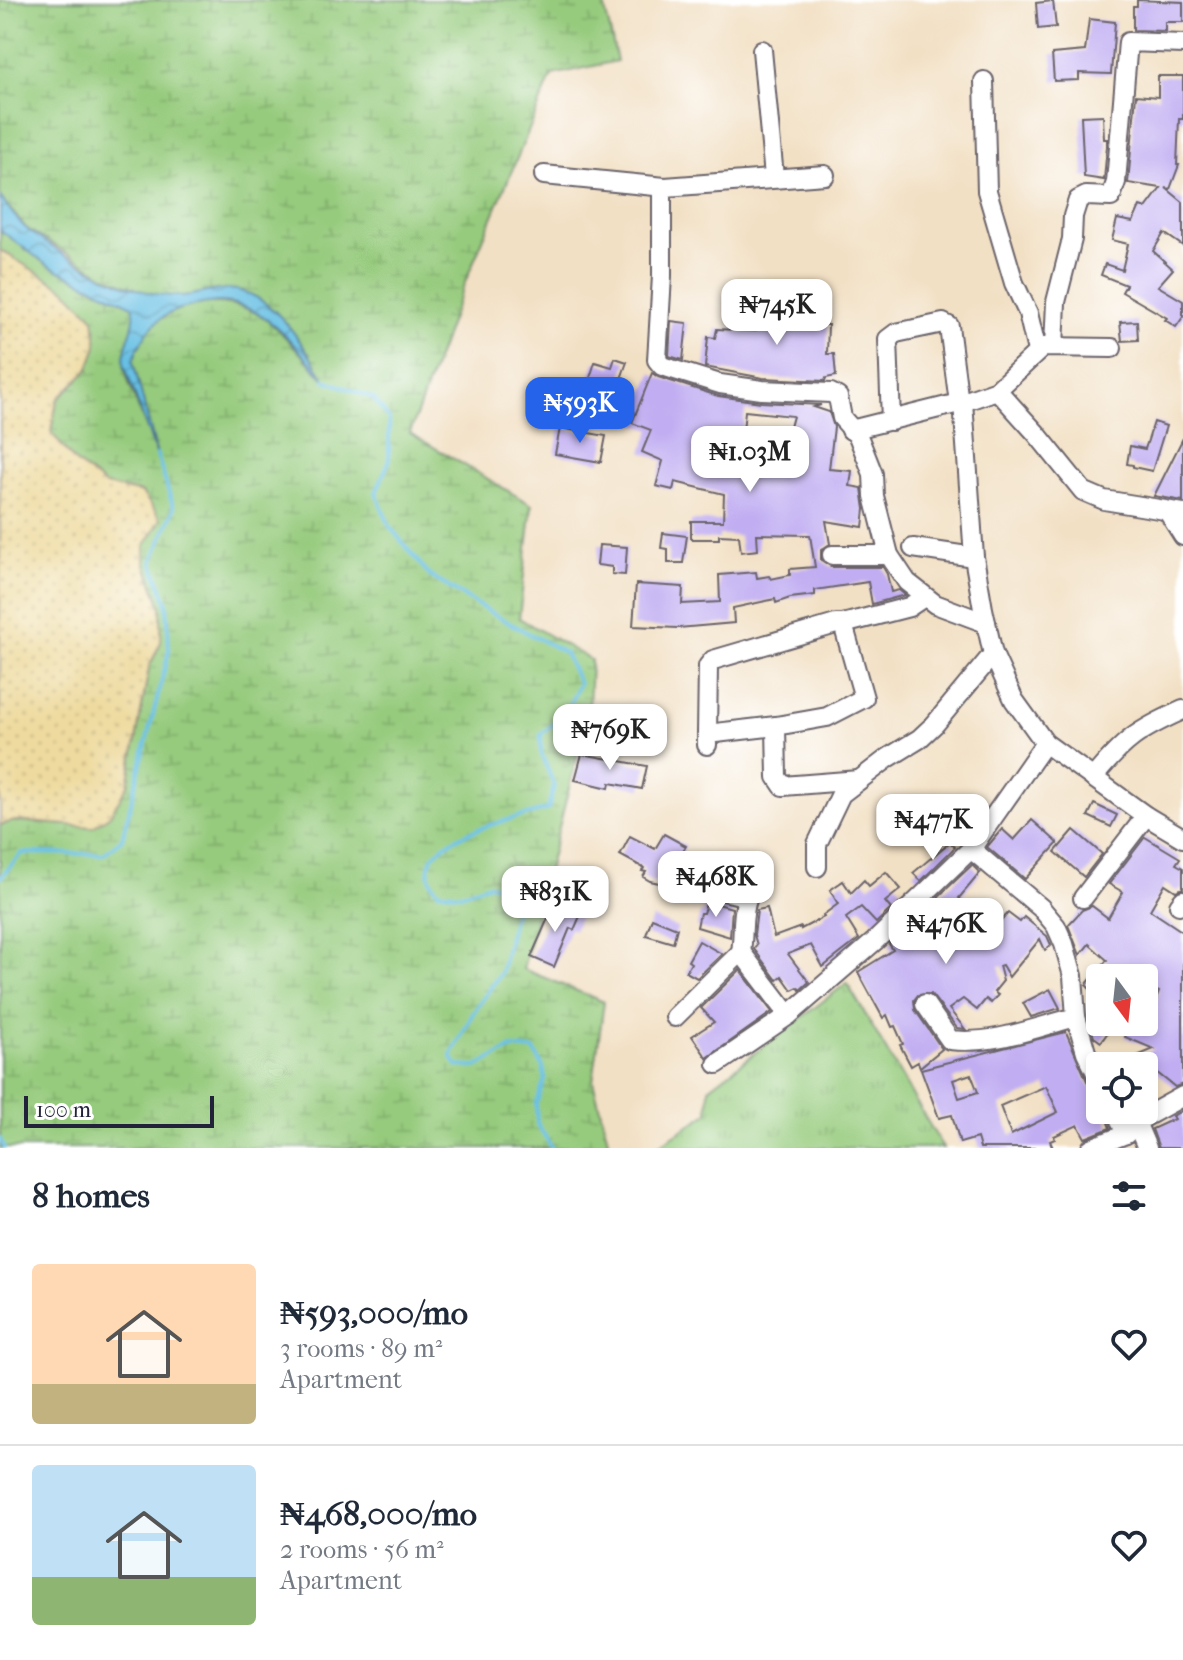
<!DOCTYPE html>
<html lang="en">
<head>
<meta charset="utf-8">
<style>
	body { margin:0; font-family:"IM FELL French Canon",serif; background:#f2f2f3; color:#1f2937; height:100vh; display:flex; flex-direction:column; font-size:30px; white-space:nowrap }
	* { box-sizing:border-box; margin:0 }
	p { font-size:26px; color:#747a83 }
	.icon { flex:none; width:44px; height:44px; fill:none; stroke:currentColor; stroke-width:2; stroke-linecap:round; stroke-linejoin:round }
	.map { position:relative; height:1148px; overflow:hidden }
	.sheet { display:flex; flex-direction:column; background:#fff; flex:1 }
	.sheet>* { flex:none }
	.needle { width:52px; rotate:165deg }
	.fabs { position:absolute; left:1086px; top:964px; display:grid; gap:16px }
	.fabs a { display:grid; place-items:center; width:72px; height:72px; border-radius:8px; background:#fff; box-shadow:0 4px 12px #0003; font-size:40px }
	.scale { position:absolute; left:24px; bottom:20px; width:190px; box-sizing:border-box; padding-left:8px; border:4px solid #22223b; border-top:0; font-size:22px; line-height:28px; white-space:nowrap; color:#22223b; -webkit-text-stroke:6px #fff; paint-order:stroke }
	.price { position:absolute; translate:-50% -68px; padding:0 18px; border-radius:16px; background:#fff; color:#222; font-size:26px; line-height:52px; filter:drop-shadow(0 2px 4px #0008) }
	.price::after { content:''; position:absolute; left:50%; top:48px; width:24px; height:18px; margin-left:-12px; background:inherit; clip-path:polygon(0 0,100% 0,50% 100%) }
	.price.active { background:#2563eb; color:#fff }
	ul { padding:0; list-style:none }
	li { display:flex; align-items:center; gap:24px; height:200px; padding:0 32px }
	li+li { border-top:2px solid #e0e1e3 }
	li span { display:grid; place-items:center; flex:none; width:224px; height:160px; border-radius:8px; color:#555 }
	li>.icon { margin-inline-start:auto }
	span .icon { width:96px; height:96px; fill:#fffc; stroke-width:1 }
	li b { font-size:34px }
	h2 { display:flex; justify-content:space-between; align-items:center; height:96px; padding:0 32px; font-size:34px }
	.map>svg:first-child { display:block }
	.grass { fill:url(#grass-tufts); stroke:#5c765c; stroke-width:2 }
	.wetland { fill:url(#wetland-marsh); stroke:#5c765c; stroke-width:2 }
	.sand { fill:url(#sand-dots); stroke:#887e6c; stroke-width:2 }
	.water { fill:url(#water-waves); stroke:#447190; stroke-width:2 }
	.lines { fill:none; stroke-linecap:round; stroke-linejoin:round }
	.stream { stroke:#67c0e4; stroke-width:4 }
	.building { fill:#c1aef2; fill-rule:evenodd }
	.minor-casing { stroke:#6b646b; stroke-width:22 }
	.minor { stroke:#fff; stroke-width:18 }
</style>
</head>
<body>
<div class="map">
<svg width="1183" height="1148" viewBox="0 0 1183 1148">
	<defs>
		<pattern id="grass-tufts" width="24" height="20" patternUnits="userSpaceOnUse" patternTransform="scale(2)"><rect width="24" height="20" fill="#96cb7d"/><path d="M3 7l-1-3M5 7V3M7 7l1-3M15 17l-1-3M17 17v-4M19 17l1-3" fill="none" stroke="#81ae6d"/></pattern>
		<pattern id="wetland-marsh" width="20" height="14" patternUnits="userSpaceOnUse" patternTransform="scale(2)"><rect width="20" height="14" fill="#96cb7d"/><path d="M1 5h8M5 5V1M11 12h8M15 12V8" fill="none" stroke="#81ae6d"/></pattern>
		<pattern id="sand-dots" width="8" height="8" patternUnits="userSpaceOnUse" patternTransform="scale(2)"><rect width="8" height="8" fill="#eeda9e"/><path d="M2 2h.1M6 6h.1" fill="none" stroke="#ccbb89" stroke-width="1.8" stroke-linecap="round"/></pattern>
		<pattern id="water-waves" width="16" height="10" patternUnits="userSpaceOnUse" patternTransform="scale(2)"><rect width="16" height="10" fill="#67c0e4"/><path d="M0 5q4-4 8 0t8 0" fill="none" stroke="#549cba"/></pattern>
	</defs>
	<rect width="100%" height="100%" fill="#fff"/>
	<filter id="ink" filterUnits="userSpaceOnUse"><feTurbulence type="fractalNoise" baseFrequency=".0125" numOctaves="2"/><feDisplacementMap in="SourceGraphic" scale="16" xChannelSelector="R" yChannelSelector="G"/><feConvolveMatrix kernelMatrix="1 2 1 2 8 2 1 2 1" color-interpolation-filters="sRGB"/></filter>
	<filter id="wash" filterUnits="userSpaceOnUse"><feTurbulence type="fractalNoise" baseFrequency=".006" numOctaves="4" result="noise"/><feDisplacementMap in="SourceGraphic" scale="32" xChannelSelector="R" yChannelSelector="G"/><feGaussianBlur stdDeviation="1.8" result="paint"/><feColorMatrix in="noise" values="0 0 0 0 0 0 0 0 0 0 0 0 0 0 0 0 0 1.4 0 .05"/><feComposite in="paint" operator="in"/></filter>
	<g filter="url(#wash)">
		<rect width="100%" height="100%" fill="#f2e0c4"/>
		<polygon class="grass" points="847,983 943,1148 655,1148 708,1113 709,1088"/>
		<path class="wetland" d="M0,0h603l14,61 -65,14 -89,212 -53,146 122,72 -13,113 72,42 -2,49 -66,260 81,33 -11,79 17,67h-610v-323l15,-4 78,6 35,-42 21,-118 12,-25v-35l-16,-45v-17l16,-26 -19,-26 -37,-8 -31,-24 -23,-29 6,-32 31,-30 9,-24 -31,-56 -66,-40v-20l47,35 86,41c6,19 -9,36 -9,56 0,15 24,70 31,85l-22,-86c4,-13 11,-29 21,-39 26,-25 82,-25 110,-4 22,16 38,39 57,57l-62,-76 -17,-8 -23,-1 -39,7 -31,-3 -46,-19 -77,-47 -26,-31z"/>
		<polygon class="sand" points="0,250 66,290 94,318 97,346 88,370 57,400 51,432 74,461 105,485 142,493 161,519 145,545 145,562 161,607 161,642 149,667 128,785 110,815 93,827 15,821 0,825"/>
		<path class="water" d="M0,197c9,11 17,24 28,33 39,29 101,66 150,66 22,0 45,-12 67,-4 38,14 60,58 82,90 -29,-32 -61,-80 -108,-80 -10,0 -21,3 -31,5 -30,6 -45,26 -55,54l25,98 -34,-95c-2,-21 15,-38 9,-58l-86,-41 -47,-35z"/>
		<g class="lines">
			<g class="stream">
				<path d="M325,380l48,18 16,21v42l-13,32 14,34 40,49 63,38 72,39 14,30 -14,32 -24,19v18l13,34 -6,23c-30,10 -154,30 -110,82l22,3 29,-10 17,4 10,18 -15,67 -28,40 -22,43 6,10 19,1 36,-19 22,2 9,17 2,12 -9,25 1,19 15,25"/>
				<polyline points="0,878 22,853 104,854 122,839 169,651 167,602 152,562 174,509 157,455"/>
				<polyline points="0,1139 4,1148"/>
			</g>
		</g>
		<g id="blocks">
			<g class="building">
				<polygon points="1137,0 1183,2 1183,22 1165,22 1165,31 1133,30 1133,6 1137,6"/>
				<polygon points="1053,1 1056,27 1038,29 1036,3"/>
				<polygon points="1089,19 1115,22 1111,74 1079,73 1079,80 1054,81 1052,54 1085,51"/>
				<polygon points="1158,76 1183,76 1183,119 1179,119 1177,165 1179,165 1170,189 1166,188 1183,202 1183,246 1164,233 1153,251 1173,269 1158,286 1183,301 1183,317 1176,327 1165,320 1167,318 1122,292 1126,285 1101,275 1105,264 1122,270 1128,244 1112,240 1117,219 1133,222 1140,206 1146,208 1161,188 1128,183 1136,95 1158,97"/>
				<polygon points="1103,115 1104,139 1107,139 1107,146 1104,180 1084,177 1081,116"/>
				<polygon points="795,290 809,291 809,294 814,294 813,325 828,325 827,354 834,354 836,376 826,378 825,381 763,378 705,367 708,337 715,338 717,329 756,331 757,328 764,328 767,312 794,311"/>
				<polygon points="671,321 687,323 683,360 669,356"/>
				<polygon points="1137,321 1138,340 1122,341 1120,322"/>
				<polygon points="615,358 627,362 608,415 596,411 602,396 586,391 595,362 612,367"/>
				<path d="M652,373l6,4 60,19 43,6 60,3 -7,2 15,5 5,15 -5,42 23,2 -2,15 12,2 3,21 -2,18 -37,-6 4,23 -9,6v10l11,7h51l4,7 4,18 8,-2 6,5 -33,9 -4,-22 -53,8v5l-25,3 -14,5 -1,-4 -42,9 1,15 -56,5 -45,-2 3,-42 47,3 -1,17 38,-2 -1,-27 37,-3 1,6 12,-2 2,3 19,-4v-6l25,-2 -5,-32 -53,-1 1,16 -17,2 -2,-16 -20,-1v4h-28v-18h32l1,-27 -49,-12 -2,8 -17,-4 7,-25 -21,-9 9,-22 -19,-7zM745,411l48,5 -12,44 -25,-4v-5h-15z"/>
				<polygon points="1154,422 1166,426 1152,471 1133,467 1133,465 1127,464 1130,446 1145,449"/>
				<polygon points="560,428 606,436 601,462 555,454"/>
				<polygon points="1183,438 1183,501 1154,496"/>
				<polygon points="663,533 687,536 683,563 668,563 668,549 661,548"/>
				<polygon points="599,545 627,547 625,575 612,574 612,567 597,565"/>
				<polygon points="640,719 641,746 614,747 613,720"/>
				<polygon points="582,754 647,766 642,789 610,783 609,788 575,780"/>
				<polygon points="1094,804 1117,815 1111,827 1088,816"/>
				<polygon points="1032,820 1058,843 1025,879 987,847 1002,829 1014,840"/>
				<polygon points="1074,830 1102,854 1084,877 1055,852"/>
				<polygon points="664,834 686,846 677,862 683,863 678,887 650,881 643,877 646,872 642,871 644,868 620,855 630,836 655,849"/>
				<polygon points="1145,837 1180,858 1176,864 1183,868 1183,888 1176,891 1165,884 1150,910 1183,932 1183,1084 1175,1087 1156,1072 1144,1077 1144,1066 1113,1066 1154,1049 1125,1037 1131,1022 1144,1022 1144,1016 1149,1018 1159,992 1145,985 1144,978 1133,978 1121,971 1115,978 1100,978 1100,999 1086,985 1107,960 1089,944 1080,955 1068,925 1082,910 1092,906 1108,918 1123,892 1109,884"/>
				<polygon points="950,842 955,847 921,881 913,873"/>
				<polygon points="972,865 980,873 959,898 992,932 1008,913 1020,922 1024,917 1047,936 1051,945 1045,950 1040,939 1009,977 1002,965 999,966 1003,981 994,992 998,995 991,1003 986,999 977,1010 963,999 949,1009 965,1029 957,1028 931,994 918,995 914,1000 915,1010 942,1049 920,1067 918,1062 911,1066 900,1045 903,1044 895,1026 892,1027 887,1015 883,1018 858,972 893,950 889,944 909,929 907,927 925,912 931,918 945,904 938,897"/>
				<polygon points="886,872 901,889 885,902 891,909 876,923 861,907 846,918 859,939 823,967 811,945 788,954 809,982 800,990 798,987 792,990 782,976 777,980 754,949 757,945 754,935 757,910 767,908 774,937 801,927 801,929 824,917 823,915 838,904 830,890 843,881 851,893 864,880 869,886"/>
				<polygon points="707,901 732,908 730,937 697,927 700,913 703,913"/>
				<polygon points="555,902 581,914 574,930 570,928 554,967 531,957"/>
				<polygon points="652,918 677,928 673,943 646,935"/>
				<polygon points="699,941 722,954 697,978 686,972 691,963 688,961"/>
				<polygon points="740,970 772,1012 707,1058 692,1036 714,1022 701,1008"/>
				<polygon points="1050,989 1060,1008 1031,1017 1023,1003"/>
				<polygon points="1100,1005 1100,1022 1115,1022 1101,1042 1094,1037 1089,1020"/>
				<path d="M1066,1032l23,54 11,10v14h3l7,18 -25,10 -7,-13 -24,11 1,3 -5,2 3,7h-73l-3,-10 -17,5 -8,-28 -13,3 -18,-49zM971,1074l7,18 -19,6 -6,-18zM1046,1086l12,26 -47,23 -11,-29z"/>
				<polygon points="1183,1110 1183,1148 1159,1148 1152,1129 1174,1119 1172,1116"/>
			</g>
		</g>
	</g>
	<g filter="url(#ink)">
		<use href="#blocks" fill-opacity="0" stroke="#6b646b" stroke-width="2"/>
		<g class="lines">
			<defs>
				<g id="minor">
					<polyline points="762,50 774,177"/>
					<polyline points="984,81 987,191 1014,283 1028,313 1037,351"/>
					<polyline points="544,175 665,187"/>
					<polyline points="825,175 665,187 662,191 662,276 657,360 662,366 720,384 762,390 831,393 838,397 842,418 858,436 873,474 874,496 889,555 907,582 935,604 986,623"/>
					<polyline points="1054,347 1056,302 1072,239 1073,216 1078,200 1086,196 1111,197 1116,182 1128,42 1183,44"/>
					<polyline points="997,390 1036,433 1083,491 1104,500 1183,513"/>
					<polyline points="963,402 974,557 983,609 993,654 1014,700 1045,743 1146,816 1183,838"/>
					<polyline points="891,421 888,339 896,333 943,323 949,326 959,403"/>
					<polyline points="851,430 963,402 997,390 1043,347 1112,348"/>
					<polyline points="1168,512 1183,536"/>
					<polyline points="913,548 974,557"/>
					<polyline points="832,555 889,555"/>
					<polyline points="843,624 864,698 827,717 776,726 777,777 783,786 859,780"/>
					<polyline points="707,734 708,666 713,660 836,624 843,624 909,607 924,597"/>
					<polyline points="707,745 707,734 776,726"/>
					<path d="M1093,778c31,-38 45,-48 90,-68"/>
					<polyline points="971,849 1041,908 1056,926 1064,944 1073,976 1076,1017 1086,1052 1100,1081"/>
					<polyline points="817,867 817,844 841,794 888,758 919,739 935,724 993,654"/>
					<path d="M692,883l56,14c-7,16 -4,37 -7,55"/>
					<polyline points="1083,898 1146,816"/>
					<polyline points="1179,905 1183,900"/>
					<path d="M925,1004l25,36c43,5 84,-12 126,-23"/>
					<polyline points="675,1017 741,952 789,1015"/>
					<polyline points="717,1064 789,1015 875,941 971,849 1045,743"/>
					<polyline points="1115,1110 1126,1134"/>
					<polyline points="1136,1122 1147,1148"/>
					<polyline points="1091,1148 1126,1134 1136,1122 1183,1096"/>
				</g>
			</defs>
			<use href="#minor" class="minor-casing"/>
			<use href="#minor" class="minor"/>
		</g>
	</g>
</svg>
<div class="fabs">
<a><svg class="needle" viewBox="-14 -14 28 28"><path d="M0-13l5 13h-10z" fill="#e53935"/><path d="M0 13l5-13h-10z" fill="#747a83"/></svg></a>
<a><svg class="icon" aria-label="locate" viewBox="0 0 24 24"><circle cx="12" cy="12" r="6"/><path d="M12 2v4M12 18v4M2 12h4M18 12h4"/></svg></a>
</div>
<div class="scale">100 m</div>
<b class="price" style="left:777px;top:347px">₦745K</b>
<b class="price active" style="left:580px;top:445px">₦593K</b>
<b class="price" style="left:750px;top:494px">₦1.03M</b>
<b class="price" style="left:610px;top:772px">₦769K</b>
<b class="price" style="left:933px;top:862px">₦477K</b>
<b class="price" style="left:716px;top:919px">₦468K</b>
<b class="price" style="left:555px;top:934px">₦831K</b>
<b class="price" style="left:946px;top:966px">₦476K</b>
</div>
<section class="sheet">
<h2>8 homes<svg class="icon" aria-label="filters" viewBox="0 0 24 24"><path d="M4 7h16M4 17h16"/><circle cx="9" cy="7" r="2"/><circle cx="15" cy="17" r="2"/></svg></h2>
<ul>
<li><span style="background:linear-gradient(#ffd9b3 75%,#c2b280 0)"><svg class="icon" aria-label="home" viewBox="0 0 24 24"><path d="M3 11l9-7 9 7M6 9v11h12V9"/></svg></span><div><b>₦593,000/mo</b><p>3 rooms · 89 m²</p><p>Apartment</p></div><svg class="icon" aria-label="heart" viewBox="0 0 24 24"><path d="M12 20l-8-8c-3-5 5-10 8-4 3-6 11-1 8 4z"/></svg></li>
<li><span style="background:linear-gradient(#bfe0f5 70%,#8fb573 0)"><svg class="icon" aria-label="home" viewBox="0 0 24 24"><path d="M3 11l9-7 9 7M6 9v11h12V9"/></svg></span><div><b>₦468,000/mo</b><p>2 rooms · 56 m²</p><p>Apartment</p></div><svg class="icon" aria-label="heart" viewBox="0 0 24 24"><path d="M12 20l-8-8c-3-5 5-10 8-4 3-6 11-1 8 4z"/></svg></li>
</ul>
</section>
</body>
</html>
